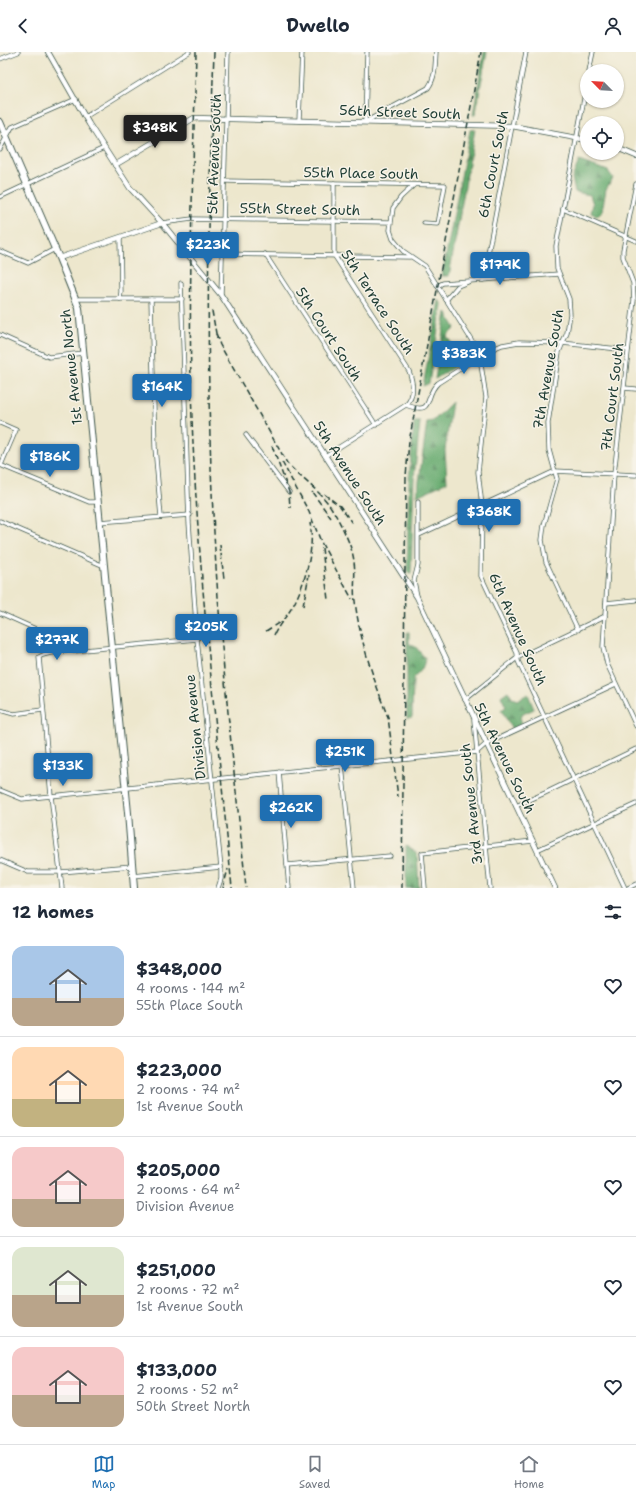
<!DOCTYPE html>
<html lang="en">
<head>
<meta charset="utf-8">
<style>
	body { margin:0; font-family:"Shantell Sans",sans-serif; background:#f6f6f7; color:#1f2937; height:100vh; display:flex; flex-direction:column; font-size:15px; white-space:nowrap }
	* { box-sizing:border-box; margin:0 }
	p { font-size:13px; color:#747a83 }
	.icon { flex:none; width:22px; height:22px; fill:none; stroke:currentColor; stroke-width:2; stroke-linecap:round; stroke-linejoin:round }
	.map { position:relative; height:836px; overflow:hidden }
	.panel { display:flex; flex-direction:column; background:#fff; flex:1 }
	.panel>* { flex:none }
	.needle { width:26px; rotate:294deg }
	.fabs { position:absolute; left:580px; top:12px; display:grid; gap:8px }
	.fabs a { display:grid; place-items:center; width:44px; height:44px; border-radius:50%; background:#fff; box-shadow:0 1px 3px #0004; font-size:20px }
	.price { position:absolute; translate:-50% -34px; padding:0 9px; border-radius:4px; background:#1f6fb2; color:#fff; font-size:13px; line-height:26px; filter:drop-shadow(0 1px 2px #0008) }
	.price::after { content:''; position:absolute; left:50%; top:24px; width:12px; height:9px; margin-left:-6px; background:inherit; clip-path:polygon(0 0,100% 0,50% 100%) }
	.price.current { background:#222; color:#fff }
	ul { padding:0; list-style:none }
	li { display:flex; align-items:center; gap:12px; height:100px; padding:0 12px }
	li+li { border-top:1px solid #e0e1e3 }
	li span { display:grid; place-items:center; flex:none; width:112px; height:80px; border-radius:12px; color:#555 }
	li>.icon { margin-inline-start:auto }
	span .icon { width:48px; height:48px; fill:#fffc; stroke-width:1 }
	li b { font-size:17px }
	h2 { display:flex; justify-content:space-between; align-items:center; height:48px; padding:0 12px; font-size:17px }
	header { display:flex; justify-content:space-between; align-items:center; height:52px; padding:0 12px; background:#fff; font-size:18px; font-weight:700 }
	.tab-bar { display:flex; justify-content:space-around; align-items:center; height:56px; border-top:1px solid #e0e1e3; background:#fff; font-size:11px; color:#747a83 }
	.tab-bar a { display:grid; justify-items:center; gap:2px }
	.tab-bar .current { color:#1f6fb2 }
	.map>svg:first-child { display:block }
	.forest { fill:url(#forest-firs); stroke:#437452 }
	.lines { fill:none; stroke-linecap:round; stroke-linejoin:round }
	.minor-casing { stroke:#3e564b; stroke-width:5 }
	.tertiary-casing { stroke:#3e564b; stroke-width:6 }
	.primary-casing { stroke:#3e564b; stroke-width:8 }
	.minor { stroke:#fff; stroke-width:3.5 }
	.tertiary { stroke:#fff; stroke-width:4.5 }
	.primary { stroke:#fff; stroke-width:6 }
	.rail { stroke:#1f3d34; stroke-width:1.5; stroke-dasharray:6 3; stroke-linecap:butt }
	.labels { text-anchor:middle; dominant-baseline:central; stroke-width:3; stroke-linejoin:round; paint-order:stroke }
	.street-label { font-size:14px; fill:#1f3d34; stroke:#f7f3e8 }
</style>
</head>
<body>
<header><svg class="icon" aria-label="back" viewBox="0 0 24 24"><path d="M15 5l-7 7 7 7"/></svg>Dwello<svg class="icon" aria-label="person" viewBox="0 0 24 24"><circle cx="12" cy="8" r="4"/><path d="M4 21q1-7 8-7t8 7"/></svg></header>
<div class="map">
<svg width="636" height="836" viewBox="0 0 636 836">
	<defs>
		<pattern id="forest-firs" width="22" height="20" patternUnits="userSpaceOnUse"><rect width="22" height="20" fill="#67ab70"/><path d="M5 1l3.5 6h-7zM16 11l3.5 6h-7z" fill="#548c5d"/></pattern>
	</defs>
	<rect width="100%" height="100%" fill="#f7f3e8"/>
	<filter id="ink" filterUnits="userSpaceOnUse"><feTurbulence type="fractalNoise" baseFrequency=".025" numOctaves="2"/><feDisplacementMap in="SourceGraphic" scale="8" xChannelSelector="R" yChannelSelector="G"/><feConvolveMatrix kernelMatrix="1 2 1 2 8 2 1 2 1" color-interpolation-filters="sRGB"/></filter>
	<filter id="wash" filterUnits="userSpaceOnUse"><feTurbulence type="fractalNoise" baseFrequency=".012" numOctaves="4" result="noise"/><feDisplacementMap in="SourceGraphic" scale="16" xChannelSelector="R" yChannelSelector="G"/><feGaussianBlur stdDeviation="0.9" result="paint"/><feColorMatrix in="noise" values="0 0 0 0 0 0 0 0 0 0 0 0 0 0 0 0 0 1.4 0 .05"/><feComposite in="paint" operator="in"/></filter>
	<g filter="url(#wash)">
		<rect width="100%" height="100%" fill="#ede7cd"/>
		<g class="forest">
			<polygon points="484,0 487,0 475,63 473,63"/>
			<polygon points="475,77 449,224 442,224 470,78"/>
			<polygon points="579,109 608,119 613,126 606,137 602,160 599,163 595,163 591,161 593,152 590,143 575,140 572,126"/>
			<polygon points="439,248 442,253 429,331 423,334"/>
			<polygon points="446,260 455,276 447,284 462,310 435,327"/>
			<polygon points="452,350 445,398 447,430 417,444 427,370 433,369"/>
			<polygon points="414,370 420,370 414,426 411,521 409,522 407,519 409,427"/>
			<path d="M407,580h2v12l5,1 11,13c-1,9 -4,14 -12,20l-1,39 -5,1z"/>
			<polygon points="508,639 512,646 517,648 528,642 534,657 523,662 520,665 522,672 512,677 501,658 506,655 501,644"/>
			<polygon points="406,794 417,801 419,836 406,836"/>
		</g>
	</g>
	<g filter="url(#ink)">
		<g class="lines">
			<defs>
				<g id="minor">
					<polyline points="0,7 18,0"/>
					<polyline points="589,19 593,0"/>
					<polyline points="85,65 189,0"/>
					<polyline points="299,68 302,0"/>
					<path d="M365,70l63,-34c8,-11 7,-23 8,-36"/>
					<polyline points="365,70 367,0"/>
					<polyline points="0,97 12,75 76,47"/>
					<polyline points="225,129 445,133 438,172 424,171"/>
					<path d="M334,131v72l75,116c4,11 6,25 -3,34"/>
					<polyline points="636,132 623,198 623,205 633,231 634,248 614,422 603,595 607,612 636,674"/>
					<polyline points="414,133 401,145 393,156 390,178 393,187 403,199 425,214 479,300 486,345 478,420 482,454 481,524 517,601 518,609 625,836"/>
					<polyline points="0,145 104,96"/>
					<polyline points="563,157 636,189"/>
					<polyline points="162,171 192,167 390,170"/>
					<polyline points="0,199 28,211 55,197"/>
					<polyline points="221,202 410,205"/>
					<polyline points="265,202 376,373"/>
					<polyline points="483,228 526,0"/>
					<polyline points="181,231 189,470 197,587 221,815 221,827 218,836"/>
					<polyline points="437,234 443,231 559,222"/>
					<polyline points="221,243 228,0"/>
					<polyline points="77,247 182,247"/>
					<polyline points="120,247 121,240 120,186"/>
					<polyline points="151,247 155,395 161,465"/>
					<polyline points="446,248 458,234 468,230"/>
					<polyline points="0,283 49,305 83,301"/>
					<polyline points="624,336 636,337"/>
					<polyline points="0,371 16,378 1,413"/>
					<polyline points="246,383 289,440"/>
					<path d="M325,404l81,-51c30,11 17,-9 32,-22l50,-32 14,-6 17,-3 43,1 66,7"/>
					<polyline points="0,413 89,450 98,450"/>
					<polyline points="0,469 104,514"/>
					<polyline points="99,470 190,463"/>
					<polyline points="419,483 555,419 636,423"/>
					<polyline points="417,544 414,529 418,513 418,450"/>
					<polyline points="606,551 636,548"/>
					<polyline points="0,561 38,578 74,599 197,587"/>
					<polyline points="578,578 546,510 542,488 544,473 557,427 549,398 548,371 559,300 567,281 570,262 569,247 557,216 556,194 587,31"/>
					<polyline points="465,648 517,606 605,564"/>
					<polyline points="0,658 14,662 42,658"/>
					<polyline points="474,668 490,836"/>
					<polyline points="342,713 354,836"/>
					<polyline points="279,720 289,836"/>
					<polyline points="0,738 22,747 477,700 486,692 616,632"/>
					<polyline points="516,754 545,741 636,697"/>
					<polyline points="537,798 636,752"/>
					<polyline points="0,808 28,820 61,820 132,814"/>
					<polyline points="287,813 390,804"/>
					<polyline points="133,824 221,815"/>
					<path d="M62,836l-11,-92 -12,-139c9,-6 22,-3 32,-8"/>
					<polyline points="425,836 422,801 533,789"/>
					<polyline points="628,836 636,832"/>
				</g>
				<g id="tertiary">
					<polyline points="48,0 89,72 130,136 162,171 221,243 417,545 555,836"/>
					<polyline points="617,96 636,104"/>
					<polyline points="115,113 194,66 512,74 587,88"/>
					<polyline points="59,206 162,171"/>
				</g>
				<polyline id="primary" points="0,70 59,206 79,256 128,761 134,836"/>
			</defs>
			<use href="#minor" class="minor-casing"/>
			<use href="#tertiary" class="tertiary-casing"/>
			<use href="#primary" class="primary-casing"/>
			<use href="#minor" class="minor"/>
			<use href="#tertiary" class="tertiary"/>
			<use href="#primary" class="primary"/>
			<g class="rail">
				<path d="M196,0c-3,131 -9,261 -3,391 7,149 25,297 39,445"/>
				<path d="M214,0c-6,160 -9,320 0,480 6,119 20,237 32,356"/>
				<polyline points="212,259 217,287"/>
				<path d="M216,282l4,11 67,118c14,16 34,28 45,46 8,13 21,38 22,53 2,13 -1,26 1,39 4,34 15,67 27,100"/>
				<polyline points="272,394 289,440 290,456"/>
				<polyline points="282,410 309,460 322,492 352,547"/>
				<polyline points="312,440 331,466"/>
				<polyline points="324,442 340,454 352,471"/>
				<polyline points="220,493 224,527"/>
				<polyline points="322,496 328,548"/>
				<polyline points="303,554 309,523"/>
				<polyline points="266,579 280,570"/>
				<path d="M274,583c5,-11 13,-19 19,-29 12,-23 22,-57 17,-83"/>
				<polyline points="380,645 388,665 398,745"/>
				<polyline points="223,836 228,817"/>
				<polyline points="402,836 405,516 406,424 409,390 481,0"/>
			</g>
		</g>
	</g>
	<g class="labels">
		<g class="street-label">
			<text transform="translate(400 60) rotate(2)">56th Street South</text>
			<text transform="translate(214 102) rotate(-88)">5th Avenue South</text>
			<text transform="translate(493 112) rotate(-79)">6th Court South</text>
			<text transform="translate(361 121) rotate(1)">55th Place South</text>
			<text transform="translate(300 157) rotate(1)">55th Street South</text>
			<text transform="translate(378 250) rotate(57)">5th Terrace South</text>
			<text transform="translate(329 282) rotate(57)">5th Court South</text>
			<text transform="translate(71 315) rotate(-96)">1st Avenue North</text>
			<text transform="translate(548 317) rotate(-80)">7th Avenue South</text>
			<text transform="translate(612 345) rotate(-83)">7th Court South</text>
			<text transform="translate(350 421) rotate(57)">5th Avenue South</text>
			<text transform="translate(518 577) rotate(66)">6th Avenue South</text>
			<text transform="translate(195 675) rotate(-96)">Division Avenue</text>
			<text transform="translate(505 706) rotate(64)">5th Avenue South</text>
			<text transform="translate(471 752) rotate(-96)">3rd Avenue South</text>
		</g>
	</g>
</svg>
<div class="fabs">
<a><svg class="needle" viewBox="-14 -14 28 28"><path d="M0-13l5 13h-10z" fill="#e53935"/><path d="M0 13l5-13h-10z" fill="#747a83"/></svg></a>
<a><svg class="icon" aria-label="locate" viewBox="0 0 24 24"><circle cx="12" cy="12" r="6"/><path d="M12 2v4M12 18v4M2 12h4M18 12h4"/></svg></a>
</div>
<b class="price current" style="left:155px;top:97px">$348K</b>
<b class="price" style="left:208px;top:214px">$223K</b>
<b class="price" style="left:500px;top:234px">$179K</b>
<b class="price" style="left:464px;top:323px">$383K</b>
<b class="price" style="left:162px;top:356px">$164K</b>
<b class="price" style="left:50px;top:426px">$186K</b>
<b class="price" style="left:489px;top:481px">$368K</b>
<b class="price" style="left:206px;top:596px">$205K</b>
<b class="price" style="left:57px;top:609px">$277K</b>
<b class="price" style="left:345px;top:721px">$251K</b>
<b class="price" style="left:63px;top:735px">$133K</b>
<b class="price" style="left:291px;top:777px">$262K</b>
</div>
<section class="panel">
<h2>12 homes<svg class="icon" aria-label="filters" viewBox="0 0 24 24"><path d="M4 7h16M4 17h16"/><circle cx="9" cy="7" r="2"/><circle cx="15" cy="17" r="2"/></svg></h2>
<ul>
<li><span style="background:linear-gradient(#a9c7e8 65%,#b9a48a 0)"><svg class="icon" aria-label="home" viewBox="0 0 24 24"><path d="M3 11l9-7 9 7M6 9v11h12V9"/></svg></span><div><b>$348,000</b><p>4 rooms · 144 m²</p><p>55th Place South</p></div><svg class="icon" aria-label="heart" viewBox="0 0 24 24"><path d="M12 20l-8-8c-3-5 5-10 8-4 3-6 11-1 8 4z"/></svg></li>
<li><span style="background:linear-gradient(#ffd9b3 65%,#c2b280 0)"><svg class="icon" aria-label="home" viewBox="0 0 24 24"><path d="M3 11l9-7 9 7M6 9v11h12V9"/></svg></span><div><b>$223,000</b><p>2 rooms · 74 m²</p><p>1st Avenue South</p></div><svg class="icon" aria-label="heart" viewBox="0 0 24 24"><path d="M12 20l-8-8c-3-5 5-10 8-4 3-6 11-1 8 4z"/></svg></li>
<li><span style="background:linear-gradient(#f6c9c9 65%,#b9a48a 0)"><svg class="icon" aria-label="home" viewBox="0 0 24 24"><path d="M3 11l9-7 9 7M6 9v11h12V9"/></svg></span><div><b>$205,000</b><p>2 rooms · 64 m²</p><p>Division Avenue</p></div><svg class="icon" aria-label="heart" viewBox="0 0 24 24"><path d="M12 20l-8-8c-3-5 5-10 8-4 3-6 11-1 8 4z"/></svg></li>
<li><span style="background:linear-gradient(#dfe7d0 60%,#b9a48a 0)"><svg class="icon" aria-label="home" viewBox="0 0 24 24"><path d="M3 11l9-7 9 7M6 9v11h12V9"/></svg></span><div><b>$251,000</b><p>2 rooms · 72 m²</p><p>1st Avenue South</p></div><svg class="icon" aria-label="heart" viewBox="0 0 24 24"><path d="M12 20l-8-8c-3-5 5-10 8-4 3-6 11-1 8 4z"/></svg></li>
<li><span style="background:linear-gradient(#f6c9c9 60%,#b9a48a 0)"><svg class="icon" aria-label="home" viewBox="0 0 24 24"><path d="M3 11l9-7 9 7M6 9v11h12V9"/></svg></span><div><b>$133,000</b><p>2 rooms · 52 m²</p><p>50th Street North</p></div><svg class="icon" aria-label="heart" viewBox="0 0 24 24"><path d="M12 20l-8-8c-3-5 5-10 8-4 3-6 11-1 8 4z"/></svg></li>
</ul>
</section>
<nav class="tab-bar">
<a class="current"><svg class="icon" aria-label="map" viewBox="0 0 24 24"><path d="M3 6l6-2 6 2 6-2v14l-6 2-6-2-6 2zM9 4v14M15 6v14"/></svg>Map</a>
<a><svg class="icon" aria-label="saved" viewBox="0 0 24 24"><path d="M7 4h10v16l-5-4-5 4z"/></svg>Saved</a>
<a><svg class="icon" aria-label="home" viewBox="0 0 24 24"><path d="M3 11l9-7 9 7M6 9v11h12V9"/></svg>Home</a>
</nav>
</body>
</html>
